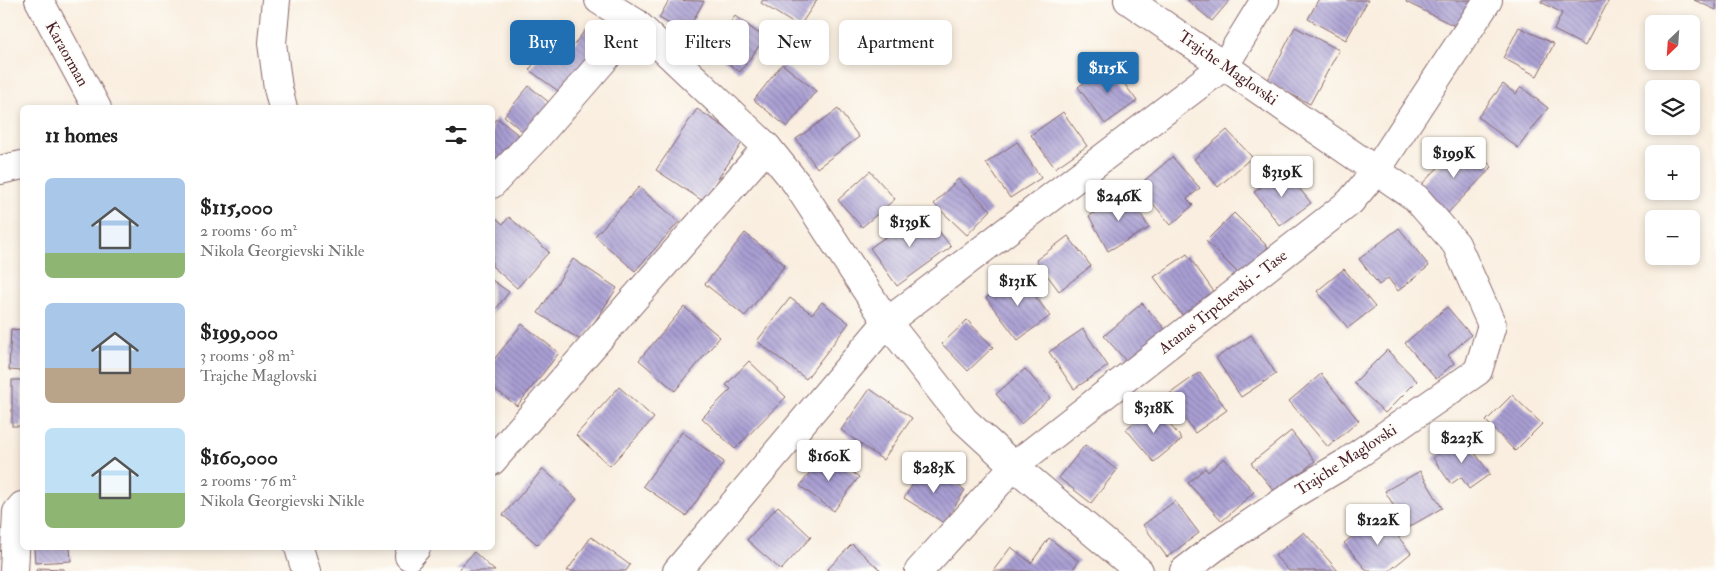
<!DOCTYPE html>
<html lang="en">
<head>
<meta charset="utf-8">
<style>
	body { margin:0; font-family:"IM FELL Double Pica",serif; background:#f6f6f6; color:#222; height:100vh; display:flex; flex-direction:column; font-size:19px; white-space:nowrap }
	* { box-sizing:border-box; margin:0 }
	p { font-size:16px; color:#767676 }
	.icon { flex:none; width:28px; height:28px; fill:none; stroke:currentColor; stroke-width:2; stroke-linecap:round; stroke-linejoin:round }
	.map { position:relative; flex:1; overflow:hidden }
	.sheet { position:absolute; left:20px; top:105px; width:475px; height:445px; display:flex; flex-direction:column; background:#fff; border-radius:8px; box-shadow:0 2px 8px #0003 }
	.sheet>* { flex:none }
	.top-card { position:absolute; left:510px; top:20px; width:475px; height:45px; display:flex; gap:10px }
	.needle { width:32px; rotate:205deg }
	.buttons { position:absolute; left:1645px; top:15px; display:grid; gap:10px }
	.buttons a { display:grid; place-items:center; width:55px; height:55px; border-radius:8px; background:#fff; box-shadow:0 2px 8px #0003; font-size:25px }
	.price { position:absolute; translate:-50% -42px; padding:0 11px; border-radius:5px; background:#fff; color:#222; font-size:16px; line-height:32px; filter:drop-shadow(0 1px 2px #0008) }
	.price::after { content:''; position:absolute; left:50%; top:30px; width:15px; height:11px; margin-left:-8px; background:inherit; clip-path:polygon(0 0,100% 0,50% 100%) }
	.price.selected { background:#1f6fb2; color:#fff }
	ul { padding:0; list-style:none }
	li { display:flex; align-items:center; gap:15px; height:125px; padding:0 25px }
	li span { display:grid; place-items:center; flex:none; width:140px; height:100px; border-radius:8px; color:#555 }
	li>.icon { margin-inline-start:auto }
	span .icon { width:60px; height:60px; fill:#fffc; stroke-width:1 }
	li b { font-size:21px }
	h2 { display:flex; justify-content:space-between; align-items:center; height:60px; padding:0 25px; font-size:21px }
	.pill { padding:0 18px; border-radius:8px; background:#fff; box-shadow:0 2px 8px #0003; font-size:18px; line-height:45px }
	.pill.selected { background:#1f6fb2; color:#fff }
	.map>svg:first-child { display:block }
	.building { fill:url(#building-back-hatch) }
	.lines { fill:none; stroke-linecap:round; stroke-linejoin:round }
	.street-casing { stroke:#87676a; stroke-width:30 }
	.street { stroke:#fff; stroke-width:28 }
	.labels { text-anchor:middle; dominant-baseline:central; stroke-width:4; stroke-linejoin:round; paint-order:stroke }
	.street-label { font-size:16px; fill:#4a1f2b; stroke:#fdfcf7 }
</style>
</head>
<body>
<div class="map">
<svg width="1716" height="571" viewBox="0 0 1716 571">
	<defs>
		<pattern id="building-back-hatch" width="6" height="6" patternUnits="userSpaceOnUse" patternTransform="scale(1.25)"><rect width="6" height="6" fill="#a99fd3"/><path d="M-1 5l2 2M0 0l6 6M5-1l2 2" fill="none" stroke="#8c81ab"/></pattern>
	</defs>
	<rect width="100%" height="100%" fill="#fdfcf7"/>
	<filter id="ink" filterUnits="userSpaceOnUse"><feTurbulence type="fractalNoise" baseFrequency=".02" numOctaves="2"/><feDisplacementMap in="SourceGraphic" scale="10" xChannelSelector="R" yChannelSelector="G"/><feConvolveMatrix kernelMatrix="1 2 1 2 8 2 1 2 1" color-interpolation-filters="sRGB"/></filter>
	<filter id="wash" filterUnits="userSpaceOnUse"><feTurbulence type="fractalNoise" baseFrequency=".0096" numOctaves="4" result="noise"/><feDisplacementMap in="SourceGraphic" scale="20" xChannelSelector="R" yChannelSelector="G"/><feGaussianBlur stdDeviation="1.12" result="paint"/><feColorMatrix in="noise" values="0 0 0 0 0 0 0 0 0 0 0 0 0 0 0 0 0 1.4 0 .05"/><feComposite in="paint" operator="in"/></filter>
	<g filter="url(#wash)">
		<rect width="100%" height="100%" fill="#f9eedf"/>
		<g id="blocks">
			<g class="building">
				<polygon points="669,0 704,1 686,33 659,18"/>
				<polygon points="763,0 817,0 799,27 761,3"/>
				<polygon points="1187,0 1230,0 1212,21"/>
				<polygon points="1318,0 1368,0 1346,40 1308,19"/>
				<polygon points="1407,0 1471,0 1457,27 1406,2"/>
				<polygon points="1542,0 1609,0 1585,46 1554,30 1562,13 1541,2"/>
				<polygon points="1694,0 1716,0 1716,10"/>
				<polygon points="735,16 765,38 740,72 710,50"/>
				<polygon points="1295,27 1339,50 1310,104 1267,82"/>
				<polygon points="1519,27 1554,44 1537,76 1503,58"/>
				<polygon points="586,29 607,45 568,98 529,70 556,34 573,46"/>
				<polygon points="782,64 816,91 787,127 754,100"/>
				<polygon points="1110,64 1137,101 1105,124 1078,87"/>
				<polygon points="1503,84 1516,94 1521,87 1548,108 1518,148 1478,117"/>
				<polygon points="529,86 557,109 532,139 504,116"/>
				<polygon points="697,109 744,140 703,201 656,170"/>
				<polygon points="838,109 859,137 817,168 796,139"/>
				<polygon points="1063,112 1087,146 1055,168 1031,135"/>
				<polygon points="497,118 525,140 492,181 492,124"/>
				<polygon points="1227,130 1252,157 1218,187 1194,159"/>
				<polygon points="1465,140 1492,167 1443,218 1415,191"/>
				<polygon points="1017,142 1041,178 1010,198 986,163"/>
				<polygon points="1172,157 1200,188 1187,199 1193,205 1171,225 1138,186"/>
				<polygon points="1284,169 1311,203 1280,226 1254,192"/>
				<polygon points="870,171 895,199 862,227 838,200"/>
				<polygon points="958,179 991,210 967,235 934,204"/>
				<polygon points="639,187 679,222 635,271 595,236"/>
				<polygon points="1129,193 1149,228 1108,251 1089,216"/>
				<polygon points="923,210 951,247 897,286 870,248"/>
				<polygon points="1234,213 1268,247 1240,275 1206,241"/>
				<polygon points="492,215 503,224 509,217 549,252 517,288 492,266"/>
				<polygon points="1399,228 1429,266 1398,291 1388,278 1379,285 1359,259"/>
				<polygon points="745,233 785,265 745,316 705,284"/>
				<polygon points="1068,236 1091,266 1059,291 1036,260"/>
				<polygon points="1187,254 1217,296 1185,319 1154,277"/>
				<polygon points="573,259 617,288 582,341 538,313"/>
				<polygon points="1344,269 1375,307 1348,328 1317,291"/>
				<polygon points="1019,274 1050,316 1018,340 986,298"/>
				<polygon points="492,280 509,292 492,314"/>
				<polygon points="790,298 812,314 822,302 849,323 806,379 757,341"/>
				<polygon points="1142,303 1166,330 1128,363 1104,336"/>
				<polygon points="684,307 720,337 675,391 639,360"/>
				<polygon points="1447,307 1471,335 1448,355 1454,363 1436,379 1405,343"/>
				<polygon points="967,320 993,347 968,371 942,344"/>
				<polygon points="522,324 559,353 517,406 492,387 492,362"/>
				<polygon points="11,329 22,330 22,371 9,370"/>
				<polygon points="1083,329 1108,366 1074,389 1049,352"/>
				<polygon points="1251,335 1276,374 1241,397 1216,358"/>
				<polygon points="1387,350 1417,381 1385,413 1354,383"/>
				<polygon points="749,361 786,397 735,449 702,418 731,389 726,385"/>
				<polygon points="1025,369 1050,398 1021,424 996,394"/>
				<polygon points="1200,372 1227,410 1195,433 1168,395"/>
				<polygon points="1321,374 1359,421 1328,447 1289,401"/>
				<rect x="12" y="380" width="10" height="46"/>
				<polygon points="619,387 654,418 610,466 576,435"/>
				<polygon points="870,389 912,418 883,460 841,430"/>
				<polygon points="1512,395 1542,424 1515,451 1486,421"/>
				<polygon points="1154,406 1182,439 1154,462 1126,429"/>
				<polygon points="1291,431 1315,461 1276,493 1251,463"/>
				<polygon points="682,432 724,462 686,516 643,486"/>
				<polygon points="1463,436 1490,474 1469,489 1461,477 1451,484 1433,458"/>
				<polygon points="1085,445 1117,470 1091,503 1059,478"/>
				<polygon points="825,452 859,477 834,511 800,486"/>
				<polygon points="1224,458 1254,492 1222,521 1188,483 1205,468 1208,472"/>
				<polygon points="925,465 965,490 944,523 904,498"/>
				<polygon points="543,469 577,499 538,545 503,515"/>
				<polygon points="1420,471 1442,508 1407,528 1385,491"/>
				<polygon points="1175,501 1199,533 1167,557 1143,525"/>
				<polygon points="778,506 811,537 781,570 747,540"/>
				<polygon points="1380,514 1411,553 1389,571 1367,571 1344,543"/>
				<polygon points="1304,532 1338,571 1289,571 1275,556"/>
				<polygon points="591,537 630,565 626,571 567,571"/>
				<polygon points="1049,538 1079,561 1071,571 993,571 1011,547 1031,563"/>
				<polygon points="852,544 881,571 826,571"/>
				<polygon points="34,548 70,548 71,561 35,563"/>
				<polygon points="474,552 495,571 457,571"/>
				<polygon points="37,568 64,569 64,571 36,571"/>
			</g>
		</g>
	</g>
	<g filter="url(#ink)">
		<use href="#blocks" fill-opacity="0" stroke="#87676a" stroke-width="1"/>
		<g class="lines">
			<defs>
				<g id="street">
					<polyline points="39,0 97,108"/>
					<polyline points="276,0 272,43 278,88 283,108"/>
					<polyline points="599,0 636,23 767,147 796,183 887,322 964,420 1014,466 1139,571"/>
					<polyline points="1128,0 1416,198 1456,244 1492,325 1478,371 1344,464 1297,492 1214,548 1184,571"/>
					<polyline points="0,170 22,165"/>
					<polyline points="492,184 537,137 636,23"/>
					<polyline points="492,461 767,147"/>
					<polyline points="299,548 306,571"/>
					<polyline points="409,556 416,548"/>
					<polyline points="14,571 17,512 22,506"/>
					<polyline points="677,571 887,322 1225,65 1265,0"/>
					<polyline points="919,571 1014,466 1350,202 1376,171 1488,0"/>
				</g>
			</defs>
			<use href="#street" class="street-casing"/>
			<use href="#street" class="street"/>
		</g>
	</g>
	<g class="labels">
		<g class="street-label">
			<text transform="translate(67 54) rotate(61)">Karaorman</text>
			<text transform="translate(1228 68) rotate(35)">Trajche Maglovski</text>
			<text transform="translate(1223 302) rotate(-38)">Atanas Trpchevski - Tase</text>
			<text transform="translate(1346 460) rotate(-33)">Trajche Maglovski</text>
		</g>
	</g>
</svg>
<div class="buttons">
<a><svg class="needle" viewBox="-14 -14 28 28"><path d="M0-13l5 13h-10z" fill="#e53935"/><path d="M0 13l5-13h-10z" fill="#767676"/></svg></a>
<a><svg class="icon" aria-label="layers" viewBox="0 0 24 24"><path d="M12 4l9 5-9 5-9-5zM3 14l9 5 9-5"/></svg></a>
<a>+</a>
<a>−</a>
</div>
<b class="price selected" style="left:1108px;top:94px">$115K</b>
<b class="price" style="left:1454px;top:179px">$199K</b>
<b class="price" style="left:1282px;top:198px">$319K</b>
<b class="price" style="left:1119px;top:222px">$246K</b>
<b class="price" style="left:910px;top:248px">$139K</b>
<b class="price" style="left:1018px;top:307px">$131K</b>
<b class="price" style="left:1154px;top:434px">$318K</b>
<b class="price" style="left:1462px;top:464px">$223K</b>
<b class="price" style="left:829px;top:482px">$160K</b>
<b class="price" style="left:934px;top:494px">$283K</b>
<b class="price" style="left:1378px;top:546px">$122K</b>
<div class="top-card">
<a class="pill selected">Buy</a>
<a class="pill">Rent</a>
<a class="pill">Filters</a>
<a class="pill">New</a>
<a class="pill">Apartment</a>
</div>
<section class="sheet">
<h2>11 homes<svg class="icon" aria-label="filters" viewBox="0 0 24 24"><path d="M4 7h16M4 17h16"/><circle cx="9" cy="7" r="2"/><circle cx="15" cy="17" r="2"/></svg></h2>
<ul>
<li><span style="background:linear-gradient(#a9c7e8 75%,#8fb573 0)"><svg class="icon" aria-label="home" viewBox="0 0 24 24"><path d="M3 11l9-7 9 7M6 9v11h12V9"/></svg></span><div><b>$115,000</b><p>2 rooms · 60 m²</p><p>Nikola Georgievski Nikle</p></div></li>
<li><span style="background:linear-gradient(#a9c7e8 65%,#b9a48a 0)"><svg class="icon" aria-label="home" viewBox="0 0 24 24"><path d="M3 11l9-7 9 7M6 9v11h12V9"/></svg></span><div><b>$199,000</b><p>3 rooms · 98 m²</p><p>Trajche Maglovski</p></div></li>
<li><span style="background:linear-gradient(#bfe0f5 65%,#8fb573 0)"><svg class="icon" aria-label="home" viewBox="0 0 24 24"><path d="M3 11l9-7 9 7M6 9v11h12V9"/></svg></span><div><b>$160,000</b><p>2 rooms · 76 m²</p><p>Nikola Georgievski Nikle</p></div></li>
</ul>
</section>
</div>
</body>
</html>
